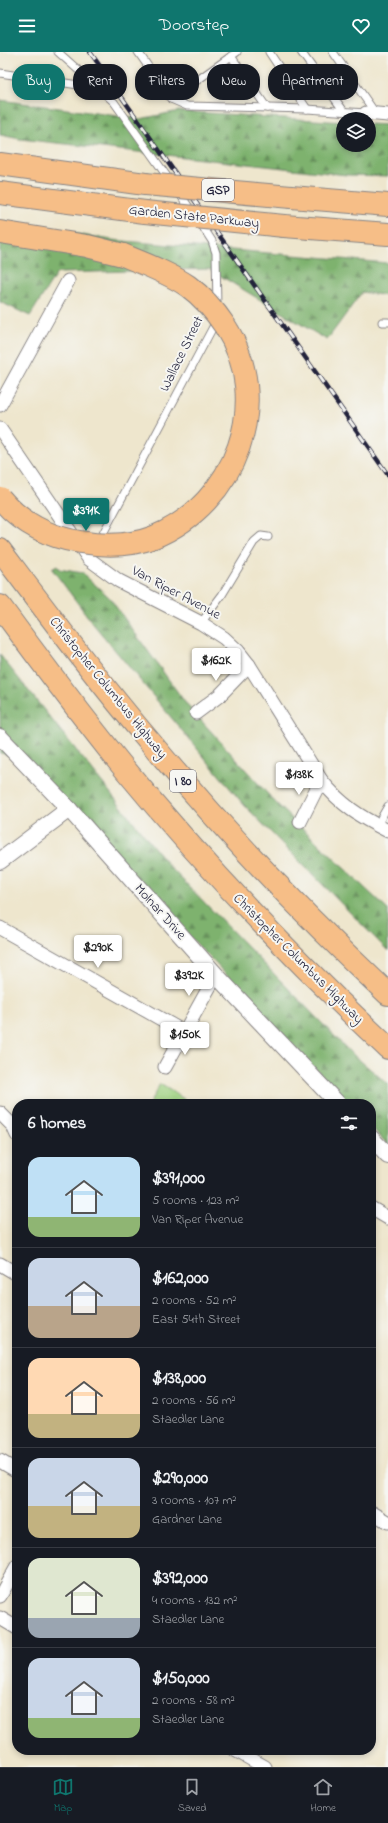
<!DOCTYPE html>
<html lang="en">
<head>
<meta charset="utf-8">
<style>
	body { margin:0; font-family:"Indie Flower",sans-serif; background:#242831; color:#f1f3f6; height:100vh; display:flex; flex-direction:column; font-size:15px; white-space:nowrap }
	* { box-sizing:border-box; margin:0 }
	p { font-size:13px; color:#9ea1a6 }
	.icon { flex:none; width:22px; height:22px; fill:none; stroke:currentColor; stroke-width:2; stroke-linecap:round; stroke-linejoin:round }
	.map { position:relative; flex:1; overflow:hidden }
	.panel { position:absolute; left:12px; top:1047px; width:364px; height:656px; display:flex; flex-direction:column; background:#171b24; border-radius:16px; box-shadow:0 2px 6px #0003 }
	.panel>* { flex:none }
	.guide { position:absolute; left:12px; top:12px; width:364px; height:36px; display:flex; gap:8px }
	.buttons { position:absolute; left:336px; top:60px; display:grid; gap:8px }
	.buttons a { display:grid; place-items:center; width:40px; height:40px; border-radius:50%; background:#171b24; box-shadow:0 2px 6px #0003; font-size:20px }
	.price { position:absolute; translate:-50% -34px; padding:0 9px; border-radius:4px; background:#fff; color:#222; font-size:13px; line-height:26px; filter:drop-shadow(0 1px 2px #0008) }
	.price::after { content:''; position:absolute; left:50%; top:24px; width:12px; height:9px; margin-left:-6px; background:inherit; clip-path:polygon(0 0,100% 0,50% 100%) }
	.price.selected { background:#0f766e; color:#fff }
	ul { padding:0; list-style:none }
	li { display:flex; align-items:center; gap:12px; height:100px; padding:0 16px }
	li+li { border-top:1px solid #363941 }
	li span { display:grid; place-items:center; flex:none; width:112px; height:80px; border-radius:12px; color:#555 }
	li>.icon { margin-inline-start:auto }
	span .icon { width:48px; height:48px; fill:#fffc; stroke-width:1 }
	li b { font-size:17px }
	h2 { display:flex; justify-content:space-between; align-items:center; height:48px; padding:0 16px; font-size:17px }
	.tag { padding:0 14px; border-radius:16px; background:#171b24; box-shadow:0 2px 6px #0003; font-size:14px; line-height:36px }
	.tag.selected { background:#0f766e; color:#fff }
	header { display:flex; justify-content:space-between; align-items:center; height:52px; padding:0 16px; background:#0f766e; color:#fff; font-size:18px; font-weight:600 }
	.tabs { display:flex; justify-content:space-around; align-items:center; height:56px; border-top:1px solid #363941; background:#171b24; font-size:11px; color:#9ea1a6 }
	.tabs a { display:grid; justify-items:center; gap:2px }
	.tabs .selected { color:#0f766e }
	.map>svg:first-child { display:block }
	.forest { fill:url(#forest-firs); stroke:#506a54 }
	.park { fill:#9ed080; stroke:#60795e }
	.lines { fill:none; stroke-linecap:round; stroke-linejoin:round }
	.service-casing { stroke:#888484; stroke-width:9 }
	.minor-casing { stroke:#888484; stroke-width:15 }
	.tertiary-casing { stroke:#888484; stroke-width:18 }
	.motorway-casing { stroke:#888484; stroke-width:24 }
	.service { stroke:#fff; stroke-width:7 }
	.minor { stroke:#fff; stroke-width:13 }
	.tertiary { stroke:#fff; stroke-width:16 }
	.motorway { stroke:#f6be87; stroke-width:22 }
	.rail-casing { stroke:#22223b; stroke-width:4.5 }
	.rail { stroke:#f6f6f2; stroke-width:3; stroke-dasharray:9; stroke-linecap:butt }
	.motorway-bridge-casing { stroke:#888484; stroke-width:24; stroke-linecap:butt }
	.motorway-bridge { stroke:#f6be87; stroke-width:22 }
	.labels { text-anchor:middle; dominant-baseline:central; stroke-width:4; stroke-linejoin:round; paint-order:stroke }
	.shield { fill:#f6f6f2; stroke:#626272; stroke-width:1 }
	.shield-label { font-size:13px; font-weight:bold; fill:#22223b }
	.street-label { font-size:14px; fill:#22223b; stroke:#f6f6f2 }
</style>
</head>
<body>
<header><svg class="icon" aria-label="menu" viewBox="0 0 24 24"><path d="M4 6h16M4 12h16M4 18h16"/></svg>Doorstep<svg class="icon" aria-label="heart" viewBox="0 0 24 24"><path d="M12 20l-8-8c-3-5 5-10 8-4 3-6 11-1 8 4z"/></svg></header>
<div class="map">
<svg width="388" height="1715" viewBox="0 0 388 1715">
	<defs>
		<pattern id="forest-firs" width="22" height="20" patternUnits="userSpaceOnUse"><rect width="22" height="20" fill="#7eb26e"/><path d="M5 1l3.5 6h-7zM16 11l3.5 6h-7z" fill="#67905c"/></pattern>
	</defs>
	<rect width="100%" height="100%" fill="#f6f6f2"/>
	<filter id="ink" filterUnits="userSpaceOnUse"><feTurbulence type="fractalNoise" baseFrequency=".025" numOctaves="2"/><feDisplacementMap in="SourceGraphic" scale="8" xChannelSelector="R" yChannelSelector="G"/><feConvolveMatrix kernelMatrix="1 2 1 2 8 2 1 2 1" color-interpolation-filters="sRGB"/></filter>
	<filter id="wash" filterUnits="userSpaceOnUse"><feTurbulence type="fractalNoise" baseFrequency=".012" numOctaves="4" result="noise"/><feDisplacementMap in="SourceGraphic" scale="16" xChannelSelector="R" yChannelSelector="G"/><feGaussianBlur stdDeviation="0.9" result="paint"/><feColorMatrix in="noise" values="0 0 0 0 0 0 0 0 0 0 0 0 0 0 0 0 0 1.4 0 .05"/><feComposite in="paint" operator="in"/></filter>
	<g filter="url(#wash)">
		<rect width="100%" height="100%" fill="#eee6cd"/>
		<g class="forest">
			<polygon points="0,48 140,67 179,59 343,70 343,93 369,93 369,72 388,73 388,124 347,123 20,87 0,83"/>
			<polygon points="0,169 112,188 388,211 388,244 362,240 327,288 209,217 57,221 30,264 0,250"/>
			<polygon points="57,514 59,517 82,521 109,545 187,653 276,751 388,858 388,899 244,753 94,573 52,517"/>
			<polygon points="0,603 169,814 350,1000 388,1032 388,1093 371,1075 371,1052 349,1052 19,705 0,701"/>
		</g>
		<polygon class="park" points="160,1032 192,1052 149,1052"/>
	</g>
	<g filter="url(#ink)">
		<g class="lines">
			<defs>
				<g id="service">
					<polyline points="58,0 114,50 171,130"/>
					<polyline points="138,0 171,47 187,54 307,57 366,61"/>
					<polyline points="269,0 307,57"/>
					<polyline points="301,0 343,58"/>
					<polyline points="333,0 376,62"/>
					<polyline points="231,4 267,56"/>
					<polyline points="0,21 98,36"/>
					<polyline points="171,47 237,0"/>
					<polyline points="177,138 193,161"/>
					<polyline points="199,169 212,189 216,201 217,254"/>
					<polyline points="382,270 388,270"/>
					<polyline points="99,489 213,275 215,266"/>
					<polyline points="201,571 222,543 254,490 261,484 268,485"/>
					<polyline points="377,773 388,754"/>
				</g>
				<g id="minor">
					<polyline points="366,61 388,63"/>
					<polyline points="0,353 68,229"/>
					<path d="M0,377l89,130 30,22 82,42 23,15 14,13 11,14 72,115c20,25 39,37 67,51"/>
					<polyline points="196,661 220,643 249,613"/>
					<polyline points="300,770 321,728"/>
					<polyline points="0,876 184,980"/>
					<polyline points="165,1015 216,923"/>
					<polyline points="0,1061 13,1074 17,1083"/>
					<polyline points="371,1156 388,1166"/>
					<polyline points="0,1212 17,1222"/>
					<polyline points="0,1409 17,1419"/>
					<polyline points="371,1460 388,1470"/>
					<polyline points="0,1544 17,1514"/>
					<polyline points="0,1566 17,1576"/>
					<polyline points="235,1698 265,1715"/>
				</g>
				<g id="tertiary">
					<polyline points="0,685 69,757 216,923 338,1052"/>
					<polyline points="0,809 69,757"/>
					<polyline points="371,1086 388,1104"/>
				</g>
				<g id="motorway">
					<polyline points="0,112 145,132"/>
					<polyline points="0,141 145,160"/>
					<polyline points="291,145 388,153"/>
					<polyline points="284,174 388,182"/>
					<polyline points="0,180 87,194 123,203"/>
					<path d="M0,498c49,65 98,131 151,193 74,89 153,172 237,251"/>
					<path d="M0,554c39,53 78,105 119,156 83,101 173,196 269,286"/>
				</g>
			</defs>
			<use href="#service" class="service-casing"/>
			<use href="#minor" class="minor-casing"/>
			<use href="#tertiary" class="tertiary-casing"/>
			<use href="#motorway" class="motorway-casing"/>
			<use href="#service" class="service"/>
			<use href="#minor" class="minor"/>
			<use href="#tertiary" class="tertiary"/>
			<use href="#motorway" class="motorway"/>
			<defs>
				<polyline id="rail" points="90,0 388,423"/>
			</defs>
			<use href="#rail" class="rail-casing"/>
			<use href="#rail" class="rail"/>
			<defs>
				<g id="motorway-bridge">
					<polyline points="145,132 291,145"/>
					<polyline points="145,160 284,174"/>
					<path d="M0,446c21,25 48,39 80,44 24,4 51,4 74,-5 82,-34 120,-135 71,-211 -10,-15 -22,-29 -37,-40 -19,-13 -43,-22 -65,-31"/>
				</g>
			</defs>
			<use href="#motorway-bridge" class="motorway-bridge-casing"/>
			<use href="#motorway-bridge" class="motorway-bridge"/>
		</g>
	</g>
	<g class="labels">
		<g class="shield">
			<rect x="202" y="127" width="32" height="22" rx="3"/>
			<rect x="170" y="718" width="26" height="22" rx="3"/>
		</g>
		<g class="shield-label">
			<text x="218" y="138">GSP</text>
			<text x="183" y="729">I 80</text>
		</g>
		<g class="street-label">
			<text transform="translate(194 165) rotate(6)">Garden State Parkway</text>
			<text transform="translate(182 302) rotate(-64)">Wallace Street</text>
			<text transform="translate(176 541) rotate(28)">Van Riper Avenue</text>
			<text transform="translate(108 636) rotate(51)">Christopher Columbus Highway</text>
			<text transform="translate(160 860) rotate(48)">Molnar Drive</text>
			<text transform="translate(298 907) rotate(45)">Christopher Columbus Highway</text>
		</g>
	</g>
</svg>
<div class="buttons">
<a><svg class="icon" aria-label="layers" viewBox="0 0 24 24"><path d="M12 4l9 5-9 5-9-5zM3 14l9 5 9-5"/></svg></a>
</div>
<b class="price selected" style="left:86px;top:480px">$391K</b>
<b class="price" style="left:216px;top:630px">$162K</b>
<b class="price" style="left:299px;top:744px">$138K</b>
<b class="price" style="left:98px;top:917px">$290K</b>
<b class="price" style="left:189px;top:945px">$392K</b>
<b class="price" style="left:185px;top:1004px">$150K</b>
<div class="guide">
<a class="tag selected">Buy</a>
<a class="tag">Rent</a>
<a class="tag">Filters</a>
<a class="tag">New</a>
<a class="tag">Apartment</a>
</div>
<section class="panel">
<h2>6 homes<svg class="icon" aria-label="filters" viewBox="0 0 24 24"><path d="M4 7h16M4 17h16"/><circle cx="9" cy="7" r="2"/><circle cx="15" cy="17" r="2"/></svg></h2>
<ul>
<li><span style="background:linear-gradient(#bfe0f5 75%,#8fb573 0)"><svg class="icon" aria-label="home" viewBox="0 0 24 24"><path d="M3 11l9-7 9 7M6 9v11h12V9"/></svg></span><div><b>$391,000</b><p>5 rooms · 123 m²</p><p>Van Riper Avenue</p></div></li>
<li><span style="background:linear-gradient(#c9d6e8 60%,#b9a48a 0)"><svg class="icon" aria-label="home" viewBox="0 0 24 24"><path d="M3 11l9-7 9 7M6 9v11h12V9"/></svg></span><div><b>$162,000</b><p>2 rooms · 52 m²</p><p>East 54th Street</p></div></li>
<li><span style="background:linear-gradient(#ffd9b3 70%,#c2b280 0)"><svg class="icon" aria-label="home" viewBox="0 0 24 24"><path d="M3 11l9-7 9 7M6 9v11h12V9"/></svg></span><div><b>$138,000</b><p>2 rooms · 56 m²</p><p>Staedler Lane</p></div></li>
<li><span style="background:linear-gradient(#c9d6e8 60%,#c2b280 0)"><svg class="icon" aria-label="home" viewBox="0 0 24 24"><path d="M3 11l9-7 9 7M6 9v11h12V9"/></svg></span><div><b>$290,000</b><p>3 rooms · 107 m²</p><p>Gardner Lane</p></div></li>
<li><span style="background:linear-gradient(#dfe7d0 75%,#9aa5b1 0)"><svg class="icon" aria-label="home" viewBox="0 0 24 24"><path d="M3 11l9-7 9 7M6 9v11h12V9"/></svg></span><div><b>$392,000</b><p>4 rooms · 132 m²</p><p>Staedler Lane</p></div></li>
<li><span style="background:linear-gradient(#c9d6e8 75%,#8fb573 0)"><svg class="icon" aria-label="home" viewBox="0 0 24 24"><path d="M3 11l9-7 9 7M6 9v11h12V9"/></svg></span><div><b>$150,000</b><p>2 rooms · 58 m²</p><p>Staedler Lane</p></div></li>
</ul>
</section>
</div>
<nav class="tabs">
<a class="selected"><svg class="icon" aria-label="map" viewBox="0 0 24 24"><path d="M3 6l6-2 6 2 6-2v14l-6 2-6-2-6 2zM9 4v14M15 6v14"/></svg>Map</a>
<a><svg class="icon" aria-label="saved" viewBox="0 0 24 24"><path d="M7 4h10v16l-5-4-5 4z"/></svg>Saved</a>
<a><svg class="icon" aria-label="home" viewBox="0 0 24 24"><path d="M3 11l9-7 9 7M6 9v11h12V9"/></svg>Home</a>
</nav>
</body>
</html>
